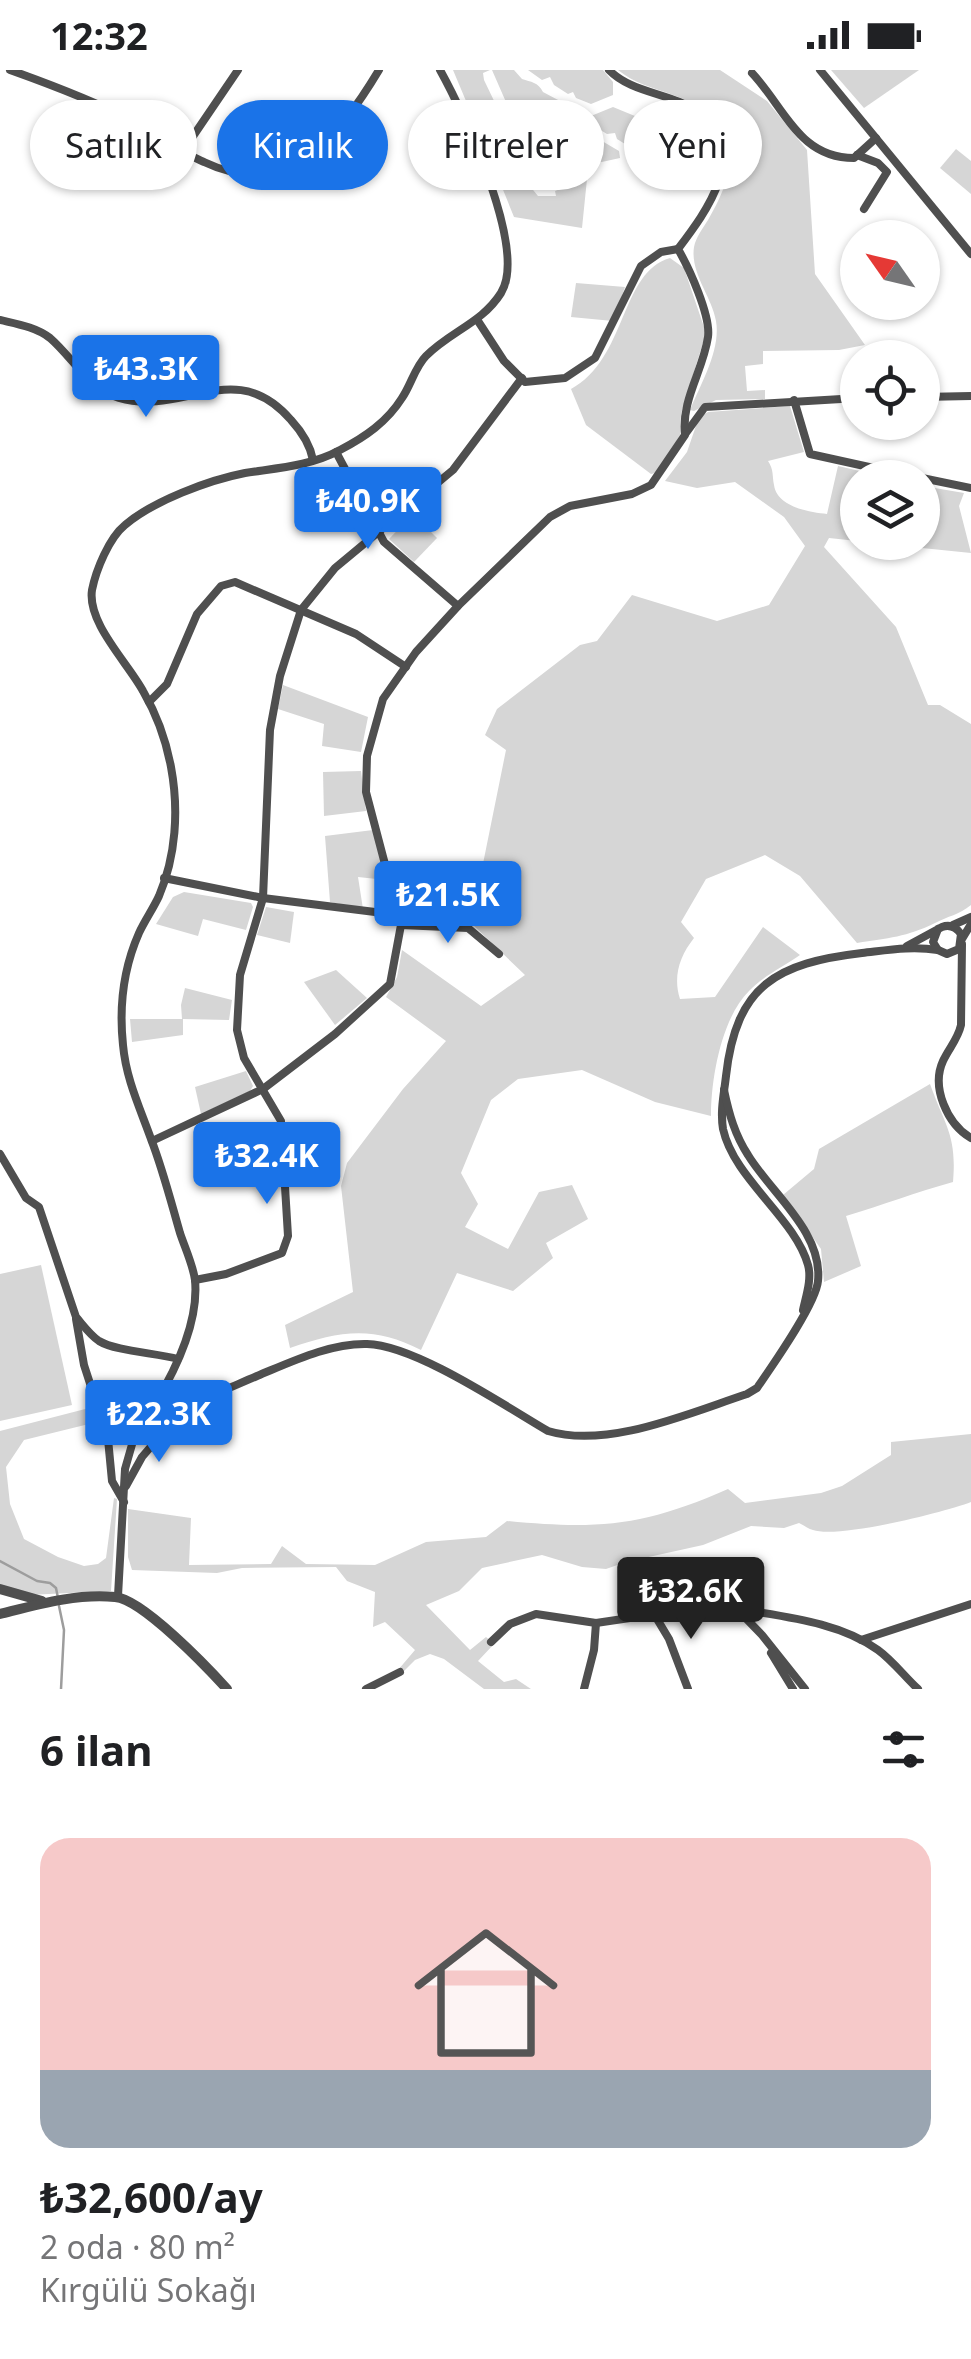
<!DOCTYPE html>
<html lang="tr">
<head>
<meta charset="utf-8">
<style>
	body { margin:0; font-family:"Noto Sans",sans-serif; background:#f6f6f6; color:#202124; height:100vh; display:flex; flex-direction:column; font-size:38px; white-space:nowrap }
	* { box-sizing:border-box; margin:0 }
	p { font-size:32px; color:#757577 }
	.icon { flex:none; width:55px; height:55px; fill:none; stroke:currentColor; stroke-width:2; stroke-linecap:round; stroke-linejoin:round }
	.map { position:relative; height:1619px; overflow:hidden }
	.panel { display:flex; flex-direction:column; background:#fff; flex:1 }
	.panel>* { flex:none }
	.banner { position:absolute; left:30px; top:30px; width:912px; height:90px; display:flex; gap:20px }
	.needle { width:65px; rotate:304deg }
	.controls { position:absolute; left:840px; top:150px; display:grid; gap:20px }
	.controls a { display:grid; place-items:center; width:100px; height:100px; border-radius:50%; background:#fff; box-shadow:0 2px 8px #0004; font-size:50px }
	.price { position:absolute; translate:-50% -85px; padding:0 22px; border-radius:10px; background:#1a73e8; color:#fff; font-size:32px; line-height:65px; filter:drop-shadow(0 2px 5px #0008) }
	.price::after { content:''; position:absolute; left:50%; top:60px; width:30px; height:22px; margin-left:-15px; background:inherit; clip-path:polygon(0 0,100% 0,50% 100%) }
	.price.selected { background:#222; color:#fff }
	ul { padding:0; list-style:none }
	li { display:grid; align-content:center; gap:20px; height:530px; padding:0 40px }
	li span { display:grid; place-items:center; height:310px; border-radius:30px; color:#555 }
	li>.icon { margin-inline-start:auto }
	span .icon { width:180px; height:180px; fill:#fffc; stroke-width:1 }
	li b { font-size:42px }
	h2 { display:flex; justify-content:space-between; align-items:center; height:120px; padding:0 40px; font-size:42px }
	.chip { padding:0 35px; border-radius:45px; background:#fff; box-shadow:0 2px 8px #0004; font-size:35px; line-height:90px }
	.chip.selected { background:#1a73e8; color:#fff }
	.status { display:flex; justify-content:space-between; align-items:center; height:70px; padding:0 50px; background:#fff; direction:ltr }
	.status svg { height:28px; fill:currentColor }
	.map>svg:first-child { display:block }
	.green { fill:#d6d6d6 }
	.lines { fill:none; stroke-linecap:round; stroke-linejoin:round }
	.stream { stroke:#9d9d9d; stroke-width:2.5 }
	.minor { stroke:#4f4f4f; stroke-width:8 }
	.tertiary { stroke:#4f4f4f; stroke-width:10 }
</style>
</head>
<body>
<div class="status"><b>12:32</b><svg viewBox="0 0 49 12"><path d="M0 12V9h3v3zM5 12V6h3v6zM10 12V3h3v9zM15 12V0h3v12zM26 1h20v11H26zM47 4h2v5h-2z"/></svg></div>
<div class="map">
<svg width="971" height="1619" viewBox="0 0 971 1619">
	<rect width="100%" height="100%" fill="#fff"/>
	<g class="green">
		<polygon points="453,0 490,0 483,3 484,10 511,66 487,81"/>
		<path d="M492,0h22l8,9c9,3 16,3 21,13l32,17 -55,25z"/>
		<polygon points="528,0 603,0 613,12 613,25 591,34 576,28 573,22 568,24 554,15 550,7 542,10"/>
		<path d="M618,0h102l47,31 40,49 8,124 50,71 -26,5 -76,1v13l-18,2 2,25 18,-1v9l-49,1 -22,11 -4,-1c11,-27 31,-60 26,-89 -4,-24 -26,-48 -22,-74 2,-10 9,-19 14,-27 18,-31 31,-62 10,-94 -22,-35 -70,-31 -100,-56z"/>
		<polygon points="831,0 919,0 864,38"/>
		<polygon points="613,37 647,51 647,82 641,84 638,77 633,79 617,69 615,63 607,64 586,51 586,48"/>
		<polygon points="573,54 619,81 620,88 588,95 545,116 540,115 526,75"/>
		<polygon points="956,79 971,91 971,124 940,98"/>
		<polygon points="516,80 529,115 538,126 556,126 555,121 587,109 582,158 514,147 491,90"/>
		<path d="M670,188l14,10 22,65 -25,81 -1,21 -21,37 -8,2 -65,-49 -15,-36c56,-30 49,-117 99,-131z"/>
		<polygon points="576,213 625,217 613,251 571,247"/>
		<path d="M790,336l14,46 -36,9c6,9 4,14 6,24 3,22 35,27 53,29l11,-48 48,11 -28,1 -1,63 -28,-3 -5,9 72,80 32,78h12l31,19v181c-12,10 -23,11 -36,18 -28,14 -47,15 -78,20l-57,-67 -35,-21 -59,24 -25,43 13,16c-15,19 -21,39 -14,61l35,-2 48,-70 37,28c-16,11 -38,22 -51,36 -28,28 -38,88 -38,125l-56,-14 -73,-32 -64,9 -27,21 -30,73 17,31 -13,23 43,22 31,-57 33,-7 16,34 -42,24 7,15 -40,33 -56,-18 -36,77c-48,-25 -82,-19 -131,-2l-5,-23 68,-33 -12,-106 6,-23 56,-74 43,-48 -60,-44 11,-20 5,-27 79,56 44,-31 -54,-52 35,-173 -21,-15 12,-26 83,-64 17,-4 35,-46 85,26 52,-16 36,-59 -21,-29 -49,-35 -38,6 -32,-7 22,-29 12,-35 9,-5z"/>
		<polygon points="923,416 964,423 959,436 971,483 873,473 922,472"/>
		<polygon points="413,444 437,468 414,492 389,469"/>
		<polygon points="283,615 368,647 361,682 322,676 324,654 278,639"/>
		<polygon points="361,701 366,741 324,746 323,702"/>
		<polygon points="373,760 386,810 358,807 363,839 330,832 325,766"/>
		<polygon points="184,822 251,833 253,837 246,860 203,849 198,866 156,854 173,827"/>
		<polygon points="266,837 294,842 290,873 257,865"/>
		<polygon points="336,900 367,928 335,955 304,912"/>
		<polygon points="185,918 232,930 229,950 183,949 183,965 132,972 130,949 182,949 181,935"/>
		<polygon points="246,1001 253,1016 250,1021 201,1044 195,1017"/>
		<path d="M930,1014c15,42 27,51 23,98 -37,10 -70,23 -107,34l15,50 -37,16 -3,-33 -38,-54 31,-26 5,-20z"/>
		<polygon points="41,1195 72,1335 0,1351 0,1204"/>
		<polygon points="93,1337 97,1352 24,1370 6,1397 10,1434 24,1469 58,1487 84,1496 98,1494 106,1488 114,1428 117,1429 111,1521 28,1525 0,1516 0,1361"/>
		<path d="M971,1364v68c-26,10 -133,37 -158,28 -5,-1 -9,-5 -14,-7l-15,5 -33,-2 -48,19 -77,17 -20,7 -24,-2 -40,-12 -60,13 -23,23 -33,14 44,45 16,-13 8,7 -16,17 26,21 12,-3 15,10h-47l-40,-30 -14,-5 -15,6 -14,14 -3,-4 17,-20 -30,-28 -12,5 2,-35 -28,-11 -11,-14 -94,1 -25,5 -85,-3 -4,-13v-48l63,9 -2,47 82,-1 11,-18 24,18 69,1 51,-23 60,-5 21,-16c92,9 137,5 221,-32l17,14 76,-10 21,-7 49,-31v-13z"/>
	</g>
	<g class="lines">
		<g class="stream">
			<polyline points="0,1491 37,1511 50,1513 56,1518 58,1528"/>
			<polyline points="59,1536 64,1560 61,1619"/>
		</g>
		<g class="minor">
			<path d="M10,0c42,15 82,30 121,50 25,13 47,31 73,42 84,40 136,-27 175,-92"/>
			<polyline points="820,0 971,184"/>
			<path d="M752,3c33,35 47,85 102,85l22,-20"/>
			<polyline points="183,81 238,0"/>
			<polyline points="857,85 878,93 887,102 864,139"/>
			<path d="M0,250c17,4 36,7 50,18 23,20 38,50 69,60 65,19 116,-43 172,22 11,12 19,24 22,40"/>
			<polyline points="478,251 504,291 525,312 565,308 595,288 641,196 661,182 678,179"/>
			<polyline points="922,327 971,326"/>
			<polyline points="794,330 810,384 919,408"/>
			<polyline points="686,363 705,337 858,328"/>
			<polyline points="336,382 384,472 458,536"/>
			<polyline points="922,408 971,418"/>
			<polyline points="149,632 167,614 197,544 221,516 235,512 356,564 406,597"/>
			<polyline points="164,808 263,828 399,845"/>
			<polyline points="401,855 468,858 499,884"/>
			<polyline points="953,855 971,847"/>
			<polyline points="962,869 971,854"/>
			<path d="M962,874l-1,81c-3,14 -12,23 -18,36 -12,26 4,63 28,77"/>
			<path d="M907,876l35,-19c8,-3 14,0 19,7l-2,15 -12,5 -9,-4 -5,-8 5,-13"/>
			<path d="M152,1071l111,-52 72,-55 55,-50 11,-59 -35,-133 1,-36 16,-57 33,-47 42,-46 92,-89 20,-11 62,-12 19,-9 34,-50c-4,-35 18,-64 23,-98 3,-21 -19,-69 -30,-88 28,-37 73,-96 21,-136 -25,-20 -67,-19 -90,-43"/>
			<path d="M0,1084l26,44 13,9 37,110c7,8 14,18 23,24 16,10 57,12 79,18"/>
			<polyline points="195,1210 226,1204 282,1183 288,1166 281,1051 244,988 237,960 240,905 263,828 270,660 280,606 301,540 335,498 453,400 522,308"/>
			<path d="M803,1240c3,-14 9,-31 5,-45 -13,-47 -74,-86 -85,-136 -3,-18 1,-35 3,-53 10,-91 51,-113 136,-123 27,-3 49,-7 76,-3"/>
			<polyline points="76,1249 84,1295 108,1369 112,1411 124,1432"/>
			<path d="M155,1334c21,-35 44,-82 40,-124 -2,-15 -10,-32 -15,-47 -9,-31 -17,-63 -29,-94 -11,-31 -25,-60 -28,-94 -4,-38 1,-78 16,-112 6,-13 14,-24 20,-37 17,-40 20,-86 12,-129 -5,-27 -14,-52 -28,-76 -15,-28 -56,-68 -51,-101 4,-20 17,-52 33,-65 28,-24 84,-45 120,-52 32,-5 66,-7 95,-23 25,-13 47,-28 62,-52 9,-13 13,-31 24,-42 25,-25 56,-33 75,-63 27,-43 -37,-180 -61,-223"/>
			<path d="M174,1348c24,-19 54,-29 83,-42 34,-14 73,-33 110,-32 48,1 138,62 181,87 60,18 141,-18 199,-37l10,-6c15,-22 59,-84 61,-107 5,-49 -47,-88 -70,-126 -13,-20 -19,-41 -24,-65"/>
			<polyline points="126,1416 142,1387 166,1359"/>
			<polyline points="118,1526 125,1399 133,1371 155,1334 167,1333 174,1343 172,1353 162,1358 154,1356 148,1347"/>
			<path d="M739,1539c46,8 100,13 139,41 15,11 26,26 40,39"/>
			<polyline points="654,1544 669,1569 688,1619"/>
			<polyline points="861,1570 971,1534"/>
			<polyline points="491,1572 510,1554 536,1544 596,1553 731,1533 762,1565 805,1619"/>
			<polyline points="771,1583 793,1619"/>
			<polyline points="366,1619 400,1602"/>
			<polyline points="584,1619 594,1580 596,1553"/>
		</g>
		<g class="tertiary">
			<polyline points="0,1519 42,1531"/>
			<path d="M0,1544c36,-9 77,-21 115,-17 27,2 92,70 112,92"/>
		</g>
	</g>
</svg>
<div class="controls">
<a><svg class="needle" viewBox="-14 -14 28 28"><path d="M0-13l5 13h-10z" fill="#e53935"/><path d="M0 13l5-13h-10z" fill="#757577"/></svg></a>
<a><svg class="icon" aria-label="locate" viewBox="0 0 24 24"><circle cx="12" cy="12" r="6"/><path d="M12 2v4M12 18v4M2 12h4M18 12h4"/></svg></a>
<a><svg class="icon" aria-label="layers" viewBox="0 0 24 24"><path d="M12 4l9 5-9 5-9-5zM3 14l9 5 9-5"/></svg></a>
</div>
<b class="price" style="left:146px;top:350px">₺43.3K</b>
<b class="price" style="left:368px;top:482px">₺40.9K</b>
<b class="price" style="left:448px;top:876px">₺21.5K</b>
<b class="price" style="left:267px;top:1137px">₺32.4K</b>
<b class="price" style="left:159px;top:1395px">₺22.3K</b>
<b class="price selected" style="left:691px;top:1572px">₺32.6K</b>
<div class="banner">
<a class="chip">Satılık</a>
<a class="chip selected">Kiralık</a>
<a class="chip">Filtreler</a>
<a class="chip">Yeni</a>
</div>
</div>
<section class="panel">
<h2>6 ilan<svg class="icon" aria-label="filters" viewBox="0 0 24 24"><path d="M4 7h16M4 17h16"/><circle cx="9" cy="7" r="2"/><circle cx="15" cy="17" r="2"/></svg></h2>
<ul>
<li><span style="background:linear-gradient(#f6c9c9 75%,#9aa5b1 0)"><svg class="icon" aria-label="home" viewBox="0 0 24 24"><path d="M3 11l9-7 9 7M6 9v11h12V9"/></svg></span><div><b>₺32,600/ay</b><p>2 oda · 80 m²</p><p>Kırgülü Sokağı</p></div></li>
</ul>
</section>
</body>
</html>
